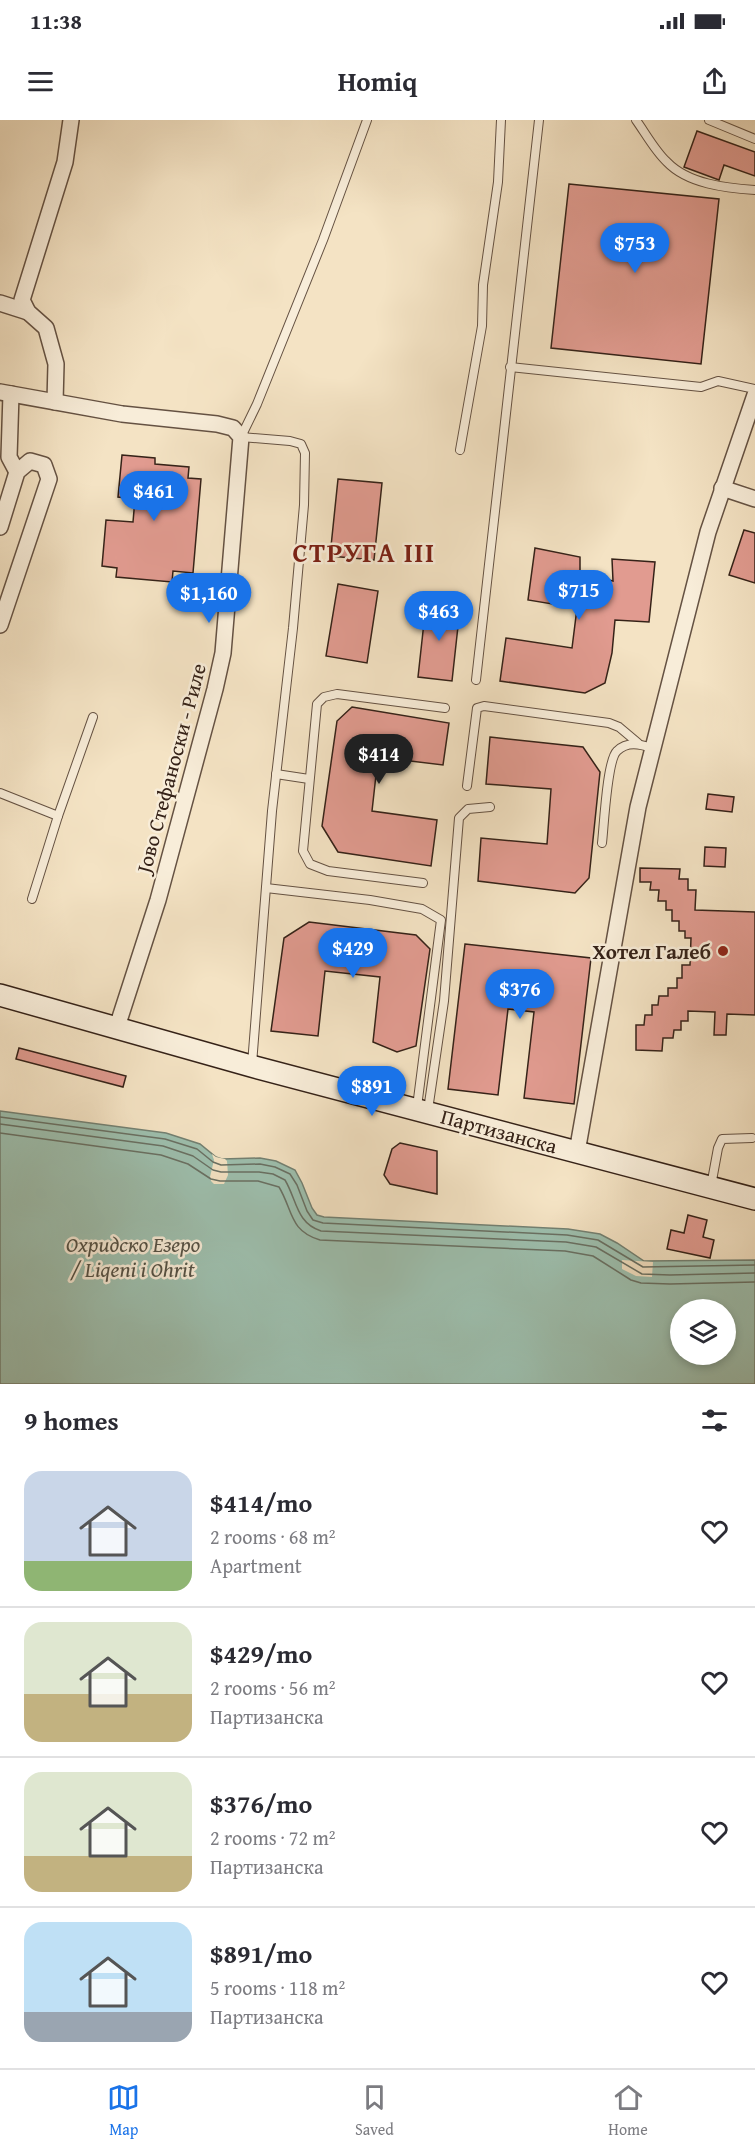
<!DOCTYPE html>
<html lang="en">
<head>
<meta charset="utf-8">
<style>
	body { margin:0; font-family:"Gentium Book Plus",serif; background:#f7f7f7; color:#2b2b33; height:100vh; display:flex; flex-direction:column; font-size:22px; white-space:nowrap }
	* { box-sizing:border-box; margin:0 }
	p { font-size:20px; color:#7c7c81 }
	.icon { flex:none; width:33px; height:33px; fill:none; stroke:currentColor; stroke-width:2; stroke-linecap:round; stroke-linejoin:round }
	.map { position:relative; height:1264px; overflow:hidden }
	.panel { display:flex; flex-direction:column; background:#fff; flex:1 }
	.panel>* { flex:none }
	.controls { position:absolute; left:670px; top:1179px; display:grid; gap:12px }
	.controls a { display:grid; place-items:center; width:66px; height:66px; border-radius:50%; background:#fff; box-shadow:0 3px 9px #0003; font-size:30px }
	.price { position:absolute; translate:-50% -51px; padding:0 14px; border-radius:21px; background:#1a73e8; color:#fff; font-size:20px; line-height:39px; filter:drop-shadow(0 2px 3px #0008) }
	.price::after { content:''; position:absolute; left:50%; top:36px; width:18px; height:14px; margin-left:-9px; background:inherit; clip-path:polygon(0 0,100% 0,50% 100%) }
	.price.current { background:#222; color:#fff }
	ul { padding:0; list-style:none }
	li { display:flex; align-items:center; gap:18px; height:150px; padding:0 24px }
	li+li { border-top:2px solid #e1e1e2 }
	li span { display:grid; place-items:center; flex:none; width:168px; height:120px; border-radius:18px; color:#555 }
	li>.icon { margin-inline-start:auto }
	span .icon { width:72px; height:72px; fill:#fffc; stroke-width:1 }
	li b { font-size:26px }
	h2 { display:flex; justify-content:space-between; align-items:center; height:72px; padding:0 24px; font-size:26px }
	.status { display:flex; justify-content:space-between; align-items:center; height:42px; padding:0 30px; background:#fff; direction:ltr }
	.status svg { height:16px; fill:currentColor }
	header { display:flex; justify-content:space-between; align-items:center; height:78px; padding:0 24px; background:#fff; font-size:27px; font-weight:700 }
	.menu { display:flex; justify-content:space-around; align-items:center; height:84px; border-top:2px solid #e1e1e2; background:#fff; font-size:16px; color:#7c7c81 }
	.menu a { display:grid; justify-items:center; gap:3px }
	.menu .current { color:#1a73e8 }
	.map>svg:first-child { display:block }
	.water { fill:#9dbfae; stroke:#738072; stroke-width:1.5; fill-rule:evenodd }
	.pier { fill:#f4e3c4 }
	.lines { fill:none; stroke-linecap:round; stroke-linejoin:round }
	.shore { stroke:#697063; stroke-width:1.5 }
	.building { fill:#e19b90; stroke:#352218; stroke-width:1.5 }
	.lane-casing { stroke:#655243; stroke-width:10 }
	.street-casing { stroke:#655243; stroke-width:18 }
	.secondary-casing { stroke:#352218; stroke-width:24 }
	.lane { stroke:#f8edd9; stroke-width:8 }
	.street { stroke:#f8edd9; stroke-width:15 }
	.secondary { stroke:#f8edd9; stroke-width:21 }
	.poi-dot { fill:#8f2418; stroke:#f8edd9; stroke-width:2 }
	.labels { text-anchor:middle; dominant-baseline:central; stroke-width:5; stroke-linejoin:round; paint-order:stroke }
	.street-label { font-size:21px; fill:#352218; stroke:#f8edd9 }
	.poi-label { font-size:21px; font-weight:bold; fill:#352218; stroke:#f8edd9; text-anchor:end }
	.water-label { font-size:22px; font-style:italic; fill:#545145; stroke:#f8edd9 }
	.district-label { font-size:27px; font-weight:bold; letter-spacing:1.5px; fill:#7a1f14; stroke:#f8edd9 }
</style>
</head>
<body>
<div class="status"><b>11:38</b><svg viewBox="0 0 49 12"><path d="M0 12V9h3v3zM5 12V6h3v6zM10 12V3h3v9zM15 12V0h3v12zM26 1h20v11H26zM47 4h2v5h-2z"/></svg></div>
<header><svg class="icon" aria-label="menu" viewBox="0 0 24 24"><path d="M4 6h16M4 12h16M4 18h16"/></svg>Homiq<svg class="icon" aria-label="share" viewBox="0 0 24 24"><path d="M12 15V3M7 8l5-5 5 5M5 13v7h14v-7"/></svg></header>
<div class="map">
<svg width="755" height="1264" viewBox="0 0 755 1264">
	<rect width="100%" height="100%" fill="#f4e3c4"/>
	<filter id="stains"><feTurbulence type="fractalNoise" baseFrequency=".00333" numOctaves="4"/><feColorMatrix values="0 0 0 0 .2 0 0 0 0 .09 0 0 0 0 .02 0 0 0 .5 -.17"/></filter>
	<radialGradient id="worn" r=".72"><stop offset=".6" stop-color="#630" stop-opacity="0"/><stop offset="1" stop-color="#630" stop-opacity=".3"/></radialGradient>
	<path class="water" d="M0,991l166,22 34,11 16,13 6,2 38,-1 16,3 19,9 7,13 10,25 5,7 7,2 244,12 32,5 17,9 27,18 111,-1v124h-755zM681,1190h45v44h-45z"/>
	<g class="pier">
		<polygon points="212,1034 216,1037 225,1039 227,1041 228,1055 224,1064 214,1064 211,1061 210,1057 214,1040"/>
		<polygon points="622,1140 653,1142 652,1157 636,1156 622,1149"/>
	</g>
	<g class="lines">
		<g class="shore">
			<polyline points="0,997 165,1019 197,1029 213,1042 221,1045 260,1044 275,1047 290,1054 297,1065 307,1091 313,1100 323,1103 567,1115 598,1120 643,1147 755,1145"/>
			<path d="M0,1004l163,22 30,10 20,14 8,2h38l14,2 12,6c12,20 11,43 36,51l245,11 30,5 46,27 28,1 85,-2"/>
			<path d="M0,1013l161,22 27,9 23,15 9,2h38l21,6c14,23 10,44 41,53l245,11 28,5 38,24 10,3 29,1 85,-2"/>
		</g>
	</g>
	<g class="building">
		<polygon points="697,11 755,32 755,56 724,45 719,60 684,47"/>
		<polygon points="569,64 719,79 701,244 551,228"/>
		<polygon points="122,335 155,338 155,344 189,347 188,358 201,359 193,453 173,451 172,462 116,457 117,448 102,446 106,400 133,402 135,379 118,377"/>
		<polygon points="338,359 382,363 374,440 330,436"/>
		<polygon points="744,410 755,413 755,463 729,455"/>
		<polygon points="535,428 580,437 580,453 613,461 612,439 655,442 649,502 615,500 612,533 605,563 585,573 500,561 506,518 572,528 577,488 528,480"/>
		<polygon points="338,464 378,471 367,543 326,536"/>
		<polygon points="426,484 460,488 452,561 418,557"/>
		<polygon points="352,587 449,603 443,645 378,637 372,691 437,700 431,746 338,732 322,706 337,601"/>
		<polygon points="490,617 583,627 600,652 589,758 575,773 478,761 481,718 547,724 551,669 486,664"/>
		<polygon points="708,674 734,677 732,692 706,689"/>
		<polygon points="705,727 726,728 725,747 704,746"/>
		<polygon points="640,748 680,749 679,759 688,759 688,770 696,770 695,790 755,792 755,895 727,894 726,915 714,915 715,892 688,891 688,901 681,901 681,910 674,910 673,918 663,918 662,931 636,930 636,905 644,905 645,895 652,895 652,885 658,885 659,876 668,876 668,868 677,868 677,858 682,858 682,845 690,845 691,818 685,818 685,811 679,811 679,801 672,801 672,790 666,790 666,781 658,781 659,770 650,770 651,762 640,762"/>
		<polygon points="309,802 416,815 430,829 416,926 397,932 373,922 380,857 325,851 318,916 271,911 284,818"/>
		<polygon points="465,824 591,838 574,984 524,978 534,892 508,889 498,975 448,969"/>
		<polygon points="19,928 126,956 123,967 16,939"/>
		<polygon points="400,1023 437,1031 437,1074 390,1064 384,1055 392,1029"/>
		<polygon points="688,1095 707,1100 703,1117 714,1120 710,1138 667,1129 671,1110 684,1113"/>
	</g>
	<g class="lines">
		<defs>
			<g id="lane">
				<path d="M636,0c10,14 19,31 31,42 21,22 59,26 88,28"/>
				<polyline points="709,0 755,19"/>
				<polyline points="510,247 701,267 718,261 755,269"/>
				<polyline points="460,330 482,206 483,165 498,62 501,0"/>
				<polyline points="476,560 539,0"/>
				<polyline points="276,654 309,659"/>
				<polyline points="467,666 477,588 484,586 609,603 619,607 638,623"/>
				<polyline points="0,673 58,696"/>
				<path d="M602,723c2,-17 5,-83 15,-92 10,-10 23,-7 35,-3"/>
				<polyline points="423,763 328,751 310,744 303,731 317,584 324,577 337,574 445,588"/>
				<polyline points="266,768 370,780 422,789 441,800 417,987"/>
				<polyline points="32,779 58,696 93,597"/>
				<polyline points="252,944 272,691 293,508 304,385 305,333 301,324 290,321 241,317 257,284 323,120 367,0"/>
				<polyline points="428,990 444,881 459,698 468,689 490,687"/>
				<polyline points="711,1066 718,1028 722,1019 752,1018"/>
			</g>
			<g id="street">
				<polyline points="0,183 28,192"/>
				<polyline points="0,272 122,294 217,304 233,308 241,317 223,533 215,569 158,780 117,907"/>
				<polyline points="11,274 9,337 17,352"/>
				<polyline points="55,282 56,244 46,208 28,192 22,180 65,42 71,0"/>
				<polyline points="722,368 755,379"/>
				<polyline points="0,407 17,352 30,341 44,345 49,359 0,505"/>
				<polyline points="577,1032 638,687 708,412 755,275"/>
			</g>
			<polyline id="secondary" points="0,875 251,946 755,1079"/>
		</defs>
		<use href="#lane" class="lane-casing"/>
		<use href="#street" class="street-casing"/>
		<use href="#secondary" class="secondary-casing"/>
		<use href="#lane" class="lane"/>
		<use href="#street" class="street"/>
		<use href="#secondary" class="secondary"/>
	</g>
	<circle class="poi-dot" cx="723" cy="831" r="6"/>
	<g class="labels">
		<g class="street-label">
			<text transform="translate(171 648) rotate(-75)">Јово Стефаноски - Риле</text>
			<text transform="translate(499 1011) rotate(15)">Партизанска</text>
		</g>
		<g class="poi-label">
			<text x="711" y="831">Хотел Галеб</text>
		</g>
		<g class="water-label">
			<text x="133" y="1124">Охридско Езеро<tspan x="133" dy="25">/ Liqeni i Ohrit</tspan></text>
		</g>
		<g class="district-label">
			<text x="364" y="432">СТРУГА III</text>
		</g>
	</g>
	<rect width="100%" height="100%" filter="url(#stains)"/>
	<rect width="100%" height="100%" fill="url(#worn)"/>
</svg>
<div class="controls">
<a><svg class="icon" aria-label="layers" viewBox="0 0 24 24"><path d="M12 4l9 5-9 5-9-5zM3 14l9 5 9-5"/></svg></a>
</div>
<b class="price" style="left:635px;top:154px">$753</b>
<b class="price" style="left:154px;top:402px">$461</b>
<b class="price" style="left:579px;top:501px">$715</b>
<b class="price" style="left:209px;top:504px">$1,160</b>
<b class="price" style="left:439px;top:522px">$463</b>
<b class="price current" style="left:379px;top:665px">$414</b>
<b class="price" style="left:353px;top:859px">$429</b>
<b class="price" style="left:520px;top:900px">$376</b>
<b class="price" style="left:372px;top:997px">$891</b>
</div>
<section class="panel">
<h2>9 homes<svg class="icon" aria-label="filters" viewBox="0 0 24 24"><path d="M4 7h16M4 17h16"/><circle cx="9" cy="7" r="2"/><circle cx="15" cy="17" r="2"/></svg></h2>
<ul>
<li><span style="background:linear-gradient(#c9d6e8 75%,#8fb573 0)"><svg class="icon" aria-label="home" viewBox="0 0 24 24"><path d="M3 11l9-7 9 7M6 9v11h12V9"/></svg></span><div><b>$414/mo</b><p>2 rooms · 68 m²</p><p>Apartment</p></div><svg class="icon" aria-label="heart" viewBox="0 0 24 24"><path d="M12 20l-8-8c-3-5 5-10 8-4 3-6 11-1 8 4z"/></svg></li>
<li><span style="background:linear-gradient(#dfe7d0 60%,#c2b280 0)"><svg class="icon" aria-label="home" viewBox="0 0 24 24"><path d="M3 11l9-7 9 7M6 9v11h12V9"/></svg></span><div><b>$429/mo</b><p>2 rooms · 56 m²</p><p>Партизанска</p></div><svg class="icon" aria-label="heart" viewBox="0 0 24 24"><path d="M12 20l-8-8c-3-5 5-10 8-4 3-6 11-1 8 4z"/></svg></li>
<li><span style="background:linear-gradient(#dfe7d0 70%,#c2b280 0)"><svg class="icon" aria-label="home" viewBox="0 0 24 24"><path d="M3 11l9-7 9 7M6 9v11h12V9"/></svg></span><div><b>$376/mo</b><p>2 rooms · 72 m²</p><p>Партизанска</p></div><svg class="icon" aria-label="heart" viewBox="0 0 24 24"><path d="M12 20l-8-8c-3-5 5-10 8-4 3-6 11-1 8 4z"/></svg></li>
<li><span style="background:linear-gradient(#bfe0f5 75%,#9aa5b1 0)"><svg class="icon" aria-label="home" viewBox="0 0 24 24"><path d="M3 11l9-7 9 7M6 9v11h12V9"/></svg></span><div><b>$891/mo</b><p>5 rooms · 118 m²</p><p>Партизанска</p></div><svg class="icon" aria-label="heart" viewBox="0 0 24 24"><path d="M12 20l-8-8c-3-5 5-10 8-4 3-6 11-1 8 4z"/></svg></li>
</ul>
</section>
<nav class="menu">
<a class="current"><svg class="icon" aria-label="map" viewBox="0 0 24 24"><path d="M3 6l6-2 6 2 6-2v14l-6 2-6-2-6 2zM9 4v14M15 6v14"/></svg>Map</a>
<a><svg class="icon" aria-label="saved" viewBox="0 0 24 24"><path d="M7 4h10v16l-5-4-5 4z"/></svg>Saved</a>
<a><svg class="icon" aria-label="home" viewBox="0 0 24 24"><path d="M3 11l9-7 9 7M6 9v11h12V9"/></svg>Home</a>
</nav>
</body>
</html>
